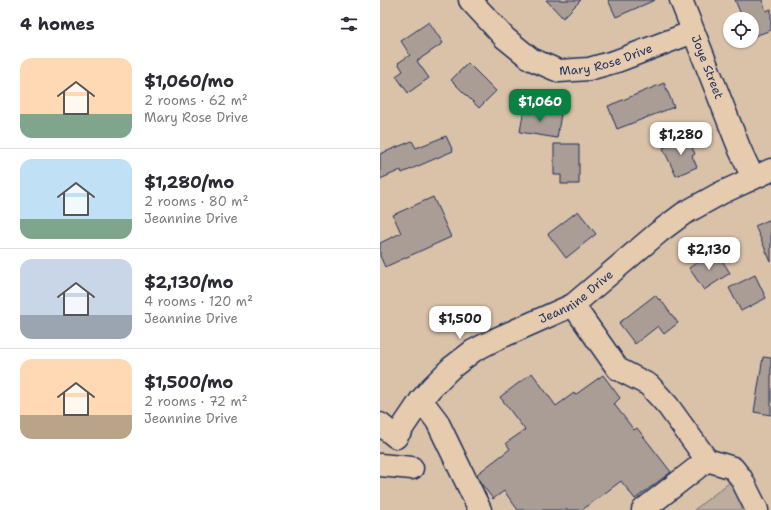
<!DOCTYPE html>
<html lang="en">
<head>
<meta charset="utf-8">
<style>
	body { margin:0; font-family:"Shantell Sans",sans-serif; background:#f2f2f3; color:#2b2b33; height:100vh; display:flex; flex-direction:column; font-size:15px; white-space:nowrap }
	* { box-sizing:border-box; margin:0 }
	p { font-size:13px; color:#7c7c81 }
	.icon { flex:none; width:22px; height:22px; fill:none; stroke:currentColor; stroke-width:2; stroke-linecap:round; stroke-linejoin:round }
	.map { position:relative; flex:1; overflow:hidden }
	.details { display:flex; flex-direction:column; background:#fff; width:380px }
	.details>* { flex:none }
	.fabs { position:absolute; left:343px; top:12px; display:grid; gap:8px }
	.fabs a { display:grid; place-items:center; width:36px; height:36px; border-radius:50%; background:#fff; box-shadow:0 1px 3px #0004; font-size:20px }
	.price { position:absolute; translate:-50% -34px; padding:0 9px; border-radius:8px; background:#fff; color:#222; font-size:13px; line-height:26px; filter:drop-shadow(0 1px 2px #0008) }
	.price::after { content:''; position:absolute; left:50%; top:24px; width:12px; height:9px; margin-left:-6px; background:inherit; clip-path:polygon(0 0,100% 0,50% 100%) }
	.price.on { background:#0b8043; color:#fff }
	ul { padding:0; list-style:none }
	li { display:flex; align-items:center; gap:12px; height:100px; padding:0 20px }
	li+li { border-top:1px solid #e1e1e2 }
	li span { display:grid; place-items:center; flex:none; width:112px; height:80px; border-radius:12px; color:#555 }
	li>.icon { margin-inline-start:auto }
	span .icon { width:48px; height:48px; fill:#fffc; stroke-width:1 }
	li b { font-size:17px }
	h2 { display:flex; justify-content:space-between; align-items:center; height:48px; padding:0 20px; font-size:17px }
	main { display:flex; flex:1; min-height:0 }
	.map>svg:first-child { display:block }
	.green { fill:#beac9e; stroke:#6c6e7e }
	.building { fill:#aa9d96; stroke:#1b2f5e }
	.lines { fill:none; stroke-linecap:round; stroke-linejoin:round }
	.minor-casing { stroke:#1b2f5e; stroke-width:25 }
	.minor { stroke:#e6cbae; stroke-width:22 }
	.labels { text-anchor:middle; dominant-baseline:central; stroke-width:3; stroke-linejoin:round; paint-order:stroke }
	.street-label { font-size:12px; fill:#1b2f5e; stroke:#e6cbae }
</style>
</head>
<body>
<main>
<section class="details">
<h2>4 homes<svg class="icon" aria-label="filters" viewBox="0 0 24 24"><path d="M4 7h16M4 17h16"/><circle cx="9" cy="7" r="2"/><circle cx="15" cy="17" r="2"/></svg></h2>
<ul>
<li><span style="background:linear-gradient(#ffd9b3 70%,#7fa58c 0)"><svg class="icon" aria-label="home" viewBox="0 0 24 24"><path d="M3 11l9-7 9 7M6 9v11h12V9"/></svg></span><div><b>$1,060/mo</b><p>2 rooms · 62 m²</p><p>Mary Rose Drive</p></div></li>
<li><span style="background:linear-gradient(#bfe0f5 75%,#7fa58c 0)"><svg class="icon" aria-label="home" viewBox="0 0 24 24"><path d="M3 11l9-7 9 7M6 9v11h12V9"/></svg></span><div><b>$1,280/mo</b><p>2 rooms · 80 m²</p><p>Jeannine Drive</p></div></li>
<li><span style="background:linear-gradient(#c9d6e8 70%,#9aa5b1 0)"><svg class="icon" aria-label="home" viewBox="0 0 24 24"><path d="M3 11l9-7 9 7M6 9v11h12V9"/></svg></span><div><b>$2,130/mo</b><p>4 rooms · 120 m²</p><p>Jeannine Drive</p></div></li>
<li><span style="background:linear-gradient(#ffd9b3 70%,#b9a48a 0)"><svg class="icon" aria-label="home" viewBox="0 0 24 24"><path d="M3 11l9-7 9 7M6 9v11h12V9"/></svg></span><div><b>$1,500/mo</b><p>2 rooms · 72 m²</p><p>Jeannine Drive</p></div></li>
</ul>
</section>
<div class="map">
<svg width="391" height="510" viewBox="0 0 391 510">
	<rect width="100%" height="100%" fill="#dac2a9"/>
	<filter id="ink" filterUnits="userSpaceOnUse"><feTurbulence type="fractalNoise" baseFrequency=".025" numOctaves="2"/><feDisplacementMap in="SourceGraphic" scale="8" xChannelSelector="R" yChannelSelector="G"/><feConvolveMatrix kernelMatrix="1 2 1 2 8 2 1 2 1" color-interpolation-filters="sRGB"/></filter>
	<g filter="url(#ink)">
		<polygon class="green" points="350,482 365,510 314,510"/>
		<g class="building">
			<polygon points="166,0 201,0 183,18"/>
			<polygon points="228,0 275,0 236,17"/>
			<polygon points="355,0 382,0 386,11 391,9 391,30 372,37 372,19 363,19"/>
			<polygon points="49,22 63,43 37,61 49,78 28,93 16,76 23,71 18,63 30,55 21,41"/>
			<polygon points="88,63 116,91 99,108 71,80"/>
			<polygon points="284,83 294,107 237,129 228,106"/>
			<polygon points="144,108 181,114 177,138 140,132"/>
			<polygon points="66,136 73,151 22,173 21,170 0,179 0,154 32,141 36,148"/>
			<polygon points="307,137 315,154 312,156 317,167 296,176 283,148"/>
			<polygon points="174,144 199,144 199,184 181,184 181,175 174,175"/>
			<polygon points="53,197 71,237 5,267 0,256 0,243 21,233 13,215"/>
			<polygon points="198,211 216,234 186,258 168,234"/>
			<polygon points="391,219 391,262 375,226"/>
			<polygon points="338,254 350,273 324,290 309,268 327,256 330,260"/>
			<polygon points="375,275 386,298 361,311 349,288"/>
			<polygon points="275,295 279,300 280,299 298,323 284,334 278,326 255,344 239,323"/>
			<polygon points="383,357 391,358 391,415 374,412"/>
			<polygon points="152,373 176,406 194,393 195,395 223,375 240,398 234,404 254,430 257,428 291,472 255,499 241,481 202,510 138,510 124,491 113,499 100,482 97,474 130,449 126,443 145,430 120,397"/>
		</g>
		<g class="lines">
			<defs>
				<g id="minor">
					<path id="s1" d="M90,0l35,38 26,21 28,12 30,-2 28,-8 76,-29"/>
					<path id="s2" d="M301,0l59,150 13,28"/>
					<polyline points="193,305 238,369 269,385 288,406 327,460 353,468 361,478 377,510"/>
					<polyline points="41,400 57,421 100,510"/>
					<path id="s3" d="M0,424l16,13 25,-37 11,-13 19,-19 22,-17 21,-11 79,-35 86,-73 24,-18 38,-21 50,-23"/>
					<polyline points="0,465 32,468"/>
					<polyline points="263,510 327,460"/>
				</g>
			</defs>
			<use href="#minor" class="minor-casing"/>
			<use href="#minor" class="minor"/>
		</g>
	</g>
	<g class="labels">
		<g class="street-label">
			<text stroke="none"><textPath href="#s1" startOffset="164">Mary Rose Drive</textPath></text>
			<text stroke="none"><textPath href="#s2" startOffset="72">Joye Street</textPath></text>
			<text stroke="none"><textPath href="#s3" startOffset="254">Jeannine Drive</textPath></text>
		</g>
	</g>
</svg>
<div class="fabs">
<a><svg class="icon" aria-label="locate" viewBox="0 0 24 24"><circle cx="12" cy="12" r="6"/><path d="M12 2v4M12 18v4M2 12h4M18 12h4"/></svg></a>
</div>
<b class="price on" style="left:160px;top:123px">$1,060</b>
<b class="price" style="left:301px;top:156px">$1,280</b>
<b class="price" style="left:329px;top:271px">$2,130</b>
<b class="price" style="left:80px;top:340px">$1,500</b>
</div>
</main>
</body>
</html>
